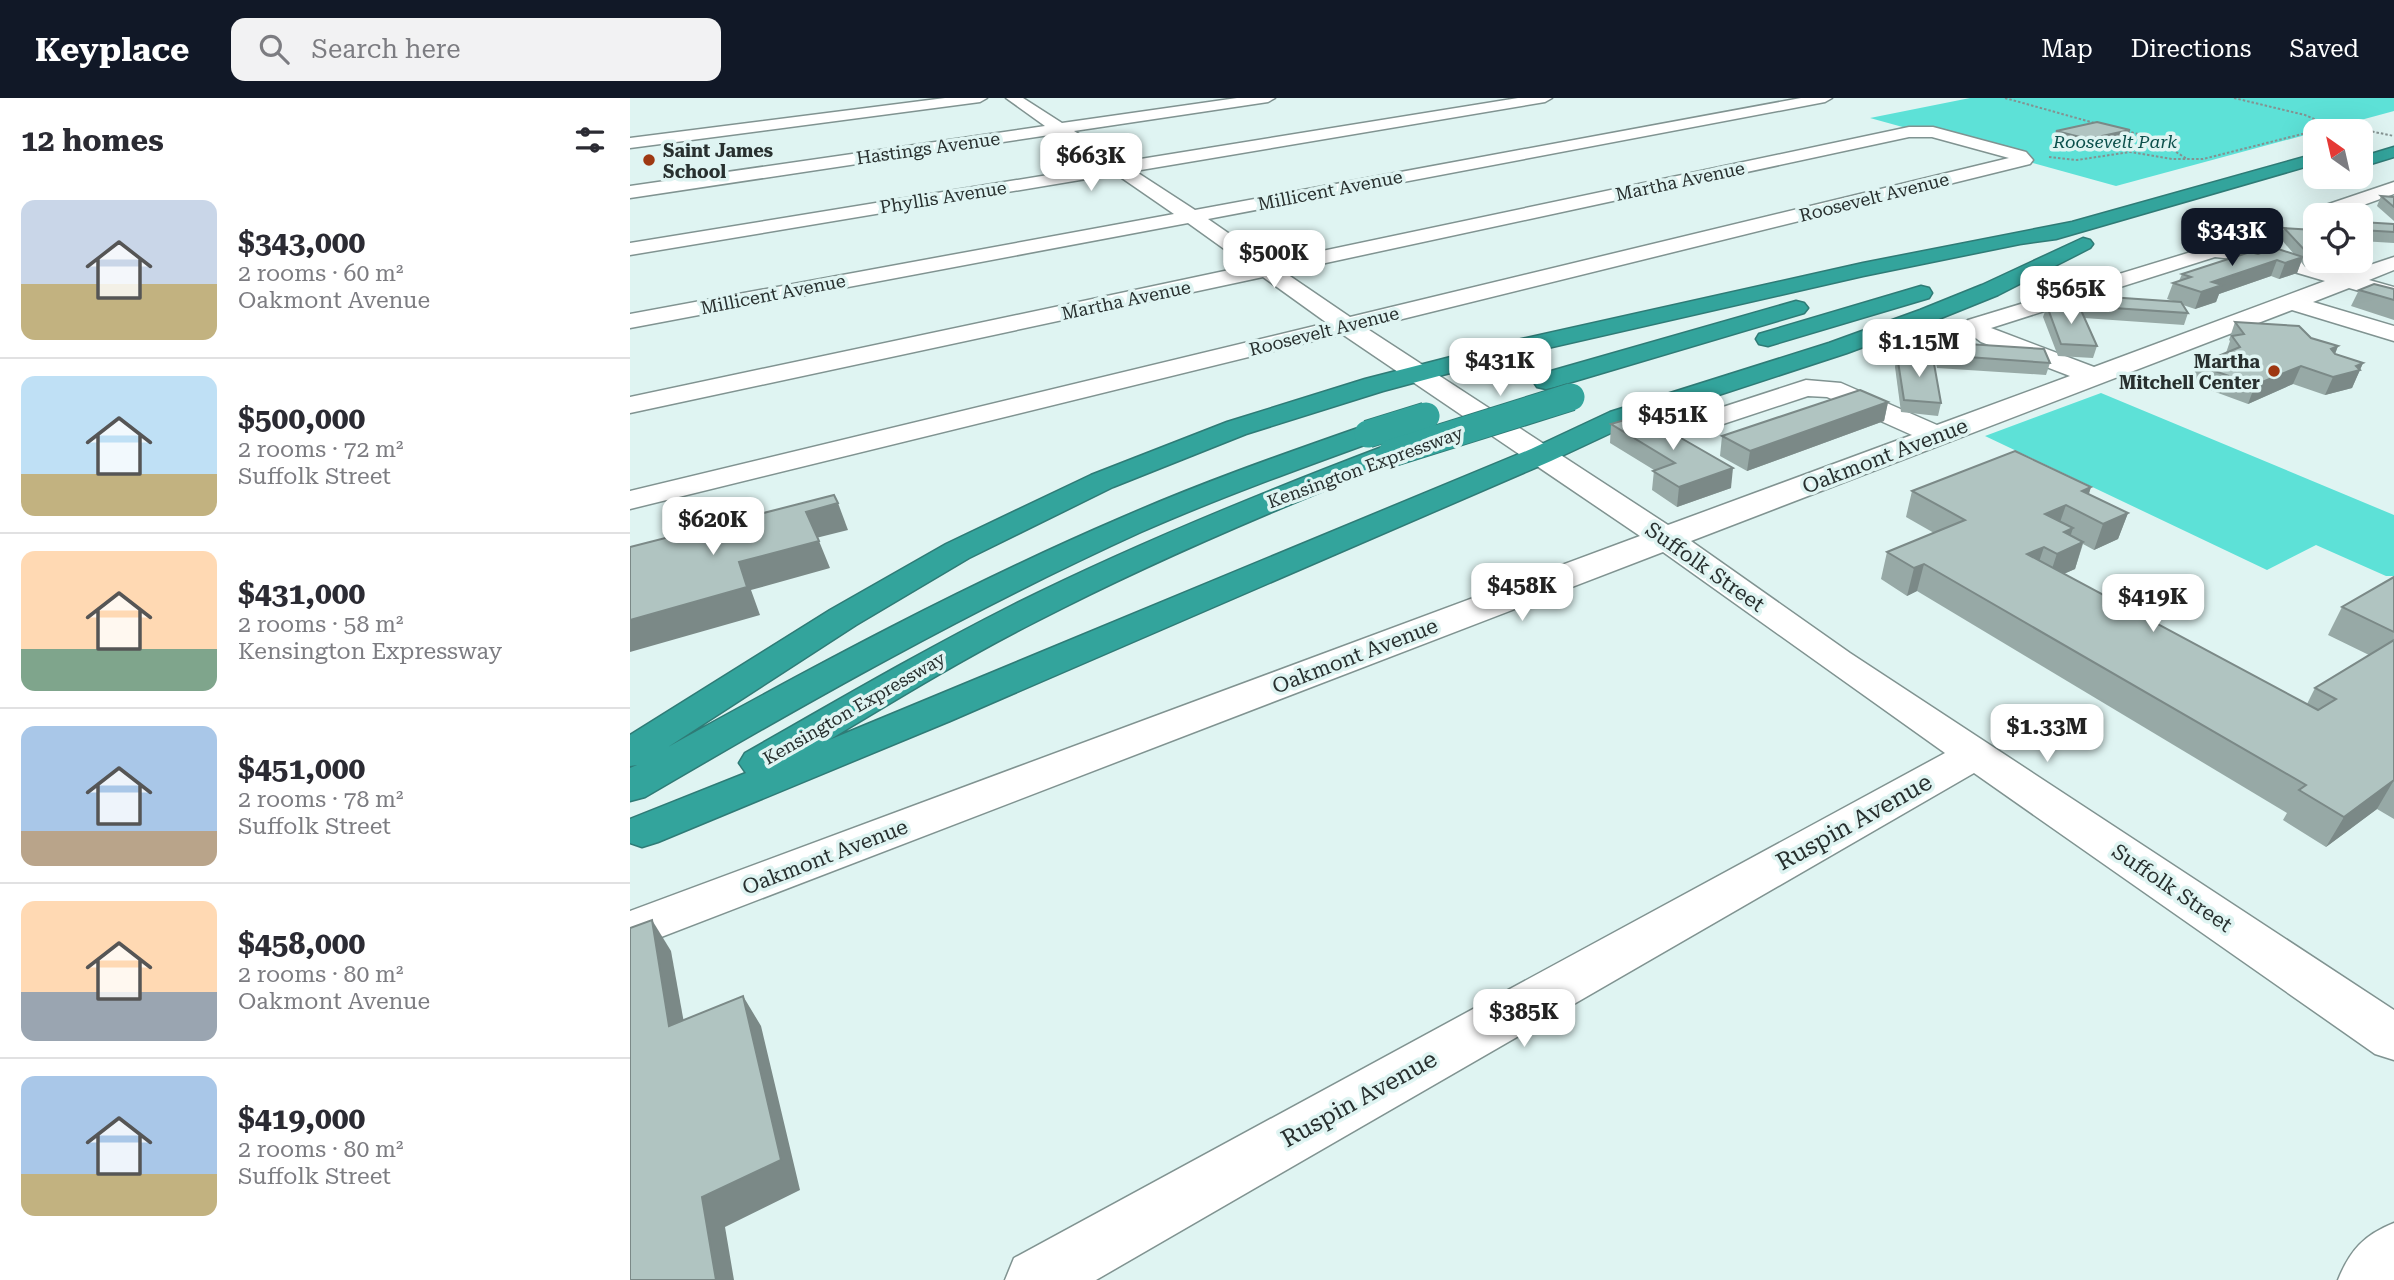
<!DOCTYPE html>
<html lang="en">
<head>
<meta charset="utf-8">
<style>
	body { margin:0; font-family:"Roboto Serif",serif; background:#f2f2f3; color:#2b2b33; height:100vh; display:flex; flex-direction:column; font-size:26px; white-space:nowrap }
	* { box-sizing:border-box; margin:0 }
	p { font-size:23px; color:#7c7c81 }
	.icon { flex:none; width:38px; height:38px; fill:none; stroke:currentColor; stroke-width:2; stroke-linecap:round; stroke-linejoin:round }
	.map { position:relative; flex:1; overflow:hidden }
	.drawer { display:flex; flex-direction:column; background:#fff; width:630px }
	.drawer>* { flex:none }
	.needle { width:46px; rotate:326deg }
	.fabs { position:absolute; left:1673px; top:21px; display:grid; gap:14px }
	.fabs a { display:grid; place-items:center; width:70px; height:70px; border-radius:14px; background:#fff; box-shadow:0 7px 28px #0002; font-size:35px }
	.price { position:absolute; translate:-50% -60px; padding:0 16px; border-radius:14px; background:#fff; color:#222; font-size:23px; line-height:46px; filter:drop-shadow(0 2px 4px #0008) }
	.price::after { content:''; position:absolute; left:50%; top:42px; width:21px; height:16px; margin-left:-10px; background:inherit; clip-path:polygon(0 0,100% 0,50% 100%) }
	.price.current { background:#111827; color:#fff }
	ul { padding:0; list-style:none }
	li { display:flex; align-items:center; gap:21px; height:175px; padding:0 21px }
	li+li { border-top:2px solid #e1e1e2 }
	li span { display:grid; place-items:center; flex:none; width:196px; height:140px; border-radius:14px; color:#555 }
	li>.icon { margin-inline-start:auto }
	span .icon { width:84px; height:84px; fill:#fffc; stroke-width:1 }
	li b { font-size:30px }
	h2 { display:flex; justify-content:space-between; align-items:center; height:84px; padding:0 21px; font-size:30px }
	header { display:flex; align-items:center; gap:42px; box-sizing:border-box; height:98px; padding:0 35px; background:#111827; color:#fff }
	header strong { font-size:33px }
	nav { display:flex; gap:38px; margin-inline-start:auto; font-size:24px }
	.search { width:490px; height:63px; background:#f2f2f3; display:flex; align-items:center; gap:18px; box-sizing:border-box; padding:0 24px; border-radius:14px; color:#7c7c81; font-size:26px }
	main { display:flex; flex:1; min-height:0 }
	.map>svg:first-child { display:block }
	.green { fill:#5de1d7 }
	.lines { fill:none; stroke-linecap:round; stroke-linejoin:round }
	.minor-casing { stroke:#809391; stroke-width:3 }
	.highway-casing { stroke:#2f7b76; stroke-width:3 }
	.path { stroke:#849291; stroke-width:2; stroke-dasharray:2.5 2; stroke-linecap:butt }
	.minor { fill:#fff; fill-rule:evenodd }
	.highway { fill:#33a49c; fill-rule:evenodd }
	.highway-bridge-casing { stroke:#2f7b76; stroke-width:29; stroke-linecap:butt }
	.path-bridge { stroke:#849291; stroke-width:2; stroke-dasharray:2.5 2; stroke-linecap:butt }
	.highway-bridge { stroke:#33a49c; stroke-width:27 }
	.wall { fill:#97a9a6 }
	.shaded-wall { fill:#7b8987 }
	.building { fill:#b0c4c1; stroke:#7b8987; stroke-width:2 }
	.poi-dot { fill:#9e3812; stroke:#dff4f2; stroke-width:2.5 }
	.labels { text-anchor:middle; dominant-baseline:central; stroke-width:7; stroke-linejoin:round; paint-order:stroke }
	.far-park-label { font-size:18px; font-style:italic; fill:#0d504c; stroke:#dff4f2 }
	.far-street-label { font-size:18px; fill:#28302f; stroke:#dff4f2 }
	.far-poi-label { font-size:18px; font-weight:bold; fill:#28302f; stroke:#dff4f2; text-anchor:start }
	.street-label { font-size:21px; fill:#28302f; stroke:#dff4f2 }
	.near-street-label { font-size:24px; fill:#28302f; stroke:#dff4f2 }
</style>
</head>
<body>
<header>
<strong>Keyplace</strong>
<div class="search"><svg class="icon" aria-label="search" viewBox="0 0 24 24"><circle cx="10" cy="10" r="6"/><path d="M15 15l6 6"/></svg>Search here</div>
<nav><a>Map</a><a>Directions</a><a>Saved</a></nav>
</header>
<main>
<section class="drawer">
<h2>12 homes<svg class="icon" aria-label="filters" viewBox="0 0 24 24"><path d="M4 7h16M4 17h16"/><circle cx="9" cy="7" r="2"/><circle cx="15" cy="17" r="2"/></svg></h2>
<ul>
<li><span style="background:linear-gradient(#c9d6e8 60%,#c2b280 0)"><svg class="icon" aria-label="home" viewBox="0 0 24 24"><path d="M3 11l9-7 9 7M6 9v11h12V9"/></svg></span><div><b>$343,000</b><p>2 rooms · 60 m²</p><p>Oakmont Avenue</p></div></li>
<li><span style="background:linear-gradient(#bfe0f5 70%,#c2b280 0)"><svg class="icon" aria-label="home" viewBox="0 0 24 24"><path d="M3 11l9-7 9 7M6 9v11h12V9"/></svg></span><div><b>$500,000</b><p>2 rooms · 72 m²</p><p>Suffolk Street</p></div></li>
<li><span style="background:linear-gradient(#ffd9b3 70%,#7fa58c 0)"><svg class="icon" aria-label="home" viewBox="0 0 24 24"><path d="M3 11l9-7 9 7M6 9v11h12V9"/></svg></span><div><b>$431,000</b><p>2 rooms · 58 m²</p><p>Kensington Expressway</p></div></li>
<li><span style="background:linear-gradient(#a9c7e8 75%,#b9a48a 0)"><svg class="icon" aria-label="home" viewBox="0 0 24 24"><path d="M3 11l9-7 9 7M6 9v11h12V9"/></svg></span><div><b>$451,000</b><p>2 rooms · 78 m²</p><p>Suffolk Street</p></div></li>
<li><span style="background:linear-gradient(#ffd9b3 65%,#9aa5b1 0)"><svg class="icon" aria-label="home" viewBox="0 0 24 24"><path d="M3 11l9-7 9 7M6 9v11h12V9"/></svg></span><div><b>$458,000</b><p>2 rooms · 80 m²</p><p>Oakmont Avenue</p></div></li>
<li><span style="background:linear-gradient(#a9c7e8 70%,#c2b280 0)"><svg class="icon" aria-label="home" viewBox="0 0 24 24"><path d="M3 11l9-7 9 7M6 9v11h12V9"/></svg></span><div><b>$419,000</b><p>2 rooms · 80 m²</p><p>Suffolk Street</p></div></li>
</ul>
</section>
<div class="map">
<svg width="1764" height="1182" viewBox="0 0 1764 1182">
	<rect width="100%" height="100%" fill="#dff4f2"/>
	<g class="green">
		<polygon points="1340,0 1764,0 1764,13 1486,88 1240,20"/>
		<polygon points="1471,295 1764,417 1764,478 1756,478 1686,447 1637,472 1355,338"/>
	</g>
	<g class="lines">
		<defs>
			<g id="minor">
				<polygon points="315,0 357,0 350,4 0,50 0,40"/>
				<path d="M376,0h17l39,25 175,-25h38l-7,4 -194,29 48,31 396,-64h34l-7,4 -410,69 60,39 606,-112h31l-7,4 -617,117 62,43 639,-135h24l93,25 7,8 -3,4 -664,164 302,197 244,-90 -85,-38 -19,-1 -112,37 -10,-2 -4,-6 4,-6 120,-39 35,3 96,42 133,-49 -89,-34 -16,-12 -1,-5 4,-5 246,-75 48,5 84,23 48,-16v13l-25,10 25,7v14l-45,-13 -36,14 81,24v15l-102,-31 -601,231 159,112 544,357v50l-19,-6 -401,-281 -878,507h-91l9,-22 931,-505 -282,-201 -1033,397v-38l1010,-375 -298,-202 -712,175v-18l697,-168 -64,-46 -633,136v-16l618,-131 -60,-43 -558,105v-14l544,-100 -58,-40 -486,81v-12l473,-77 -47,-32 -426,64v-12l415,-60zM1279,39h23l77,21 -659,159 -66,-45zM1585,159l45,5 65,19 -231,86 -103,-39z"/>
				<polygon points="1764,84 1764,96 1714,114 1716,117 1690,117 1687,113 1690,109"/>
				<path d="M1764,1125v57h-56c12,-30 26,-45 56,-57z"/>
			</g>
			<g id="highway">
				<polygon points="1764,49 1764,59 1731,69 1731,59"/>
				<path d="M1685,56v10l-259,75 -36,5 -157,32 -346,79 -134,36 -137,43 -133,53 -144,71 -113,67 -188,122c148,-82 297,-162 453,-229 77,-34 157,-62 237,-90l10,-2 10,2 4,6 -4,6c-80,29 -160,58 -237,92 -171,78 -334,170 -496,265l-15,4v-33l7,-3 -7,1v-31l200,-125 116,-66 145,-69 136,-53 138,-43 148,-38 350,-78 209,-41z"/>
				<path d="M1453,140l7,2 3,4 -3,4 -92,47 -62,25 -89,33 -217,71 -79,37 -601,260 -292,121 -16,5 -12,-4v-24l116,-46 -7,-10 6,-10c88,-50 175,-101 266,-147 120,-60 245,-111 371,-159l10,-3 10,3 5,6 -5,6c-124,49 -247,101 -365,162 -71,36 -140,78 -208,119l702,-291 79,-37 219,-69 91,-33 62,-25z"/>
				<polygon points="1291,188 1299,190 1302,195 1299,200 1138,248 1129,246 1126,241 1129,236"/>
				<polygon points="1166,203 1174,205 1178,210 1174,215 925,289 916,291 907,289 903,283 907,277"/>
			</g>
		</defs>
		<use href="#minor" class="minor-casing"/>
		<use href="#highway" class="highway-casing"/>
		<g class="path">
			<polyline points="1375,0 1468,26"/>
			<polyline points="1604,0 1675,17 1693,25 1720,29"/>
			<polyline points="1497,33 1526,41 1557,61"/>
			<polyline points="1419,59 1447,62 1500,54 1542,61 1573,61 1692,31 1693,25"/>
		</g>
		<use href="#minor" class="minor"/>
		<use href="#highway" class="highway"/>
		<defs>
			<g id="highway-bridge">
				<polyline points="738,336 796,318"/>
				<polyline points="762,355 941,299"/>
			</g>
		</defs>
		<use href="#highway-bridge" class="highway-bridge-casing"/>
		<polyline class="path-bridge" points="1720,29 1764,38"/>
		<use href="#highway-bridge" class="highway-bridge"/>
	</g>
	<g class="wall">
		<polygon points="1426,33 1498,40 1456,50 1423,42"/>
		<polygon points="1751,98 1764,99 1764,123 1747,108"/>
		<polygon points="1679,122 1685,122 1685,163 1710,163 1707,171 1675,169 1671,164 1667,175 1649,181 1641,178 1589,196 1586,204 1565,211 1553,207 1558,215 1554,227 1454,220 1467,248 1463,260 1428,258 1413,219 1417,208 1447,210 1446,208 1450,197 1543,203 1537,201 1543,185 1549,183 1552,176 1628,156 1664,156 1650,140 1654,130 1676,131"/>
		<polygon points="1731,124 1764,126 1764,145 1731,143"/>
		<polygon points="1764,191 1764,222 1721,208 1729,192"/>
		<polygon points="1605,224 1681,240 1708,248 1705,256 1733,265 1722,290 1695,297 1663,286 1618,306 1561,285 1567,267 1596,255 1600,243 1599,242"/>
		<polygon points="1306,244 1420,265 1416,277 1307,270 1304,256"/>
		<polygon points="1267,257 1311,305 1308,318 1271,314 1265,269"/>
		<polygon points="1258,304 1254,323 1117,373 1090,358 1092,338"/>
		<polygon points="981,326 1101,390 1047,409 1022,392 1024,372 980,345"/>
		<polygon points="1461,389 1459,396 1498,415 1488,441 1464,452 1453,446 1445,471 1433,476 1677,606 1685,590 1739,557 1698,537 1712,509 1764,479 1764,721 1747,711 1696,749 1653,722 1657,715 1287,493 1277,498 1251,481 1257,454 1304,435 1276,419 1282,393"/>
	</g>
	<g class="shaded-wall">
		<polygon points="1500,32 1498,40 1456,50 1458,41"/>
		<polygon points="1673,159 1667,175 1649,181 1655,165"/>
		<polygon points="1647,162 1641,178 1589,196 1586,204 1565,211 1571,194 1582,184"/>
		<polygon points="1708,248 1701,266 1701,251"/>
		<polygon points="1733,265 1722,290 1695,297 1703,279"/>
		<polygon points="1671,268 1663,286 1618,306 1625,287"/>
		<polygon points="1258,304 1254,323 1117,373 1120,353"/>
		<polygon points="1103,370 1101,390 1047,409 1049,389"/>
		<polygon points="1461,389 1452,415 1452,393"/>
		<polygon points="208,405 218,432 186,440 176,414"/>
		<polygon points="1436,407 1427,433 1415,416"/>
		<polygon points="1498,415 1488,441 1464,452 1473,426"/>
		<polygon points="1443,430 1436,452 1453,444 1445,471 1418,483 1434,434"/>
		<polygon points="189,443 200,470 121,492 130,517 0,554 0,522 109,464"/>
		<polygon points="1414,449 1405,476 1397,456"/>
		<polygon points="1294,466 1287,493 1277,498 1284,470"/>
		<polygon points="1764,682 1747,711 1696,749 1714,719"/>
		<polygon points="22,822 41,853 60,958 39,928"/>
		<polygon points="113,898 131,928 170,1092 95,1129 104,1182 86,1182 72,1099"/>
	</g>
	<g class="building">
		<polygon points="1467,24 1500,32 1458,41 1426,33"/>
		<polygon points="1751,98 1764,99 1764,109"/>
		<polygon points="1679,122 1685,122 1685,128"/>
		<polygon points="1731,124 1764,126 1764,134 1731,132"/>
		<polygon points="1654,130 1684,132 1685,133 1685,158 1680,158"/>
		<polygon points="1645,150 1673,159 1655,165 1647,162 1582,184 1592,187 1571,194 1543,185 1561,179 1552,176 1620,154 1628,156"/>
		<polygon points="1744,186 1764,191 1764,202 1729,192"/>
		<polygon points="1450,197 1551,204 1558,215 1454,208"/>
		<polygon points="1417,208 1450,210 1467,248 1431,246"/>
		<polygon points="1605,224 1669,228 1681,240 1708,248 1701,251 1705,256 1733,265 1726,268 1730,272 1703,279 1671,268 1625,287 1567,267 1610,249 1602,238 1614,236"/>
		<polygon points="1306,244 1414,251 1420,265 1310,257"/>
		<polygon points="1267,257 1303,260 1311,305 1274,302"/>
		<polygon points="1230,292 1258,304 1120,353 1092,338"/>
		<polygon points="1011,317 1103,370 1049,389 1023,373 1045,365 981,326"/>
		<polygon points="1385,353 1461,389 1452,393 1498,415 1473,426 1436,407 1415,416 1443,430 1434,434 1453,444 1427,456 1414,449 1397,456 1688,612 1706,601 1685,590 1764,542 1764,682 1714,719 1669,692 1676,687 1294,466 1284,470 1257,454 1335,422 1282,393"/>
		<polygon points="204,397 208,405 176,414 189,443 109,464 117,489 0,522 0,449"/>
		<polygon points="1764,479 1764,534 1712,509"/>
		<polygon points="22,822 39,928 113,898 151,1062 72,1099 86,1182 0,1182 0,830"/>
	</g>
	<g class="poi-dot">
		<circle cx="19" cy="62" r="7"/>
		<circle cx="1644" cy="273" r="7"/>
	</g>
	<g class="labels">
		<g class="far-park-label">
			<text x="1485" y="43">Roosevelt Park</text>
		</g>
		<g class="far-street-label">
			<text transform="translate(298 50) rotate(-8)">Hastings Avenue</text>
			<text transform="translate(1050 83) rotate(-12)">Martha Avenue</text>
			<text transform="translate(700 92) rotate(-11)">Millicent Avenue</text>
			<text transform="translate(313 99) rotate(-9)">Phyllis Avenue</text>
			<text transform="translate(1244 99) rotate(-14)">Roosevelt Avenue</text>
			<text transform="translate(143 196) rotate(-11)">Millicent Avenue</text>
			<text transform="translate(496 202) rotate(-12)">Martha Avenue</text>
			<text transform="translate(694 233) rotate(-14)">Roosevelt Avenue</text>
			<text transform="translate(735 369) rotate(-20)">Kensington Expressway</text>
			<text transform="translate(224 610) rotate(-30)">Kensington Expressway</text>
		</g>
		<g class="far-poi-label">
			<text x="33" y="52">Saint James<tspan x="33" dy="21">School</tspan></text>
			<text x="1630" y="263" text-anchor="end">Martha<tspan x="1630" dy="21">Mitchell Center</tspan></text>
		</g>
		<g class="street-label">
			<text transform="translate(1255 358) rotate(-21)">Oakmont Avenue</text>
			<text transform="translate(1075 469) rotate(35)">Suffolk Street</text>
			<text transform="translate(725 558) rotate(-21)">Oakmont Avenue</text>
			<text transform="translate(195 759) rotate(-21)">Oakmont Avenue</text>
			<text transform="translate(1542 790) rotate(34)">Suffolk Street</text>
		</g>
		<g class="near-street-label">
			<text transform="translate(1224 724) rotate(-29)">Ruspin Avenue</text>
			<text transform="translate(729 1001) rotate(-29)">Ruspin Avenue</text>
		</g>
	</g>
</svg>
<div class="fabs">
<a><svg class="needle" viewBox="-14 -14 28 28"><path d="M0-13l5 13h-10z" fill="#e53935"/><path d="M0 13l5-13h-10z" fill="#7c7c81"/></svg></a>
<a><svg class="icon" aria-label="locate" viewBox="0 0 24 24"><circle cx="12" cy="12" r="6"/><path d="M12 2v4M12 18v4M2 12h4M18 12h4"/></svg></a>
</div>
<b class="price" style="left:461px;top:95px">$663K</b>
<b class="price current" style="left:1602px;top:170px">$343K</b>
<b class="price" style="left:644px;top:192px">$500K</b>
<b class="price" style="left:1441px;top:228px">$565K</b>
<b class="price" style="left:1289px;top:281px">$1.15M</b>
<b class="price" style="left:870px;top:300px">$431K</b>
<b class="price" style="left:1043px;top:354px">$451K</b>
<b class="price" style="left:83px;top:459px">$620K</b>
<b class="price" style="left:892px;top:525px">$458K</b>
<b class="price" style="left:1523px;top:536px">$419K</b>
<b class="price" style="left:1417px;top:666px">$1.33M</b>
<b class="price" style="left:894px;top:951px">$385K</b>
</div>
</main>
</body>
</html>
